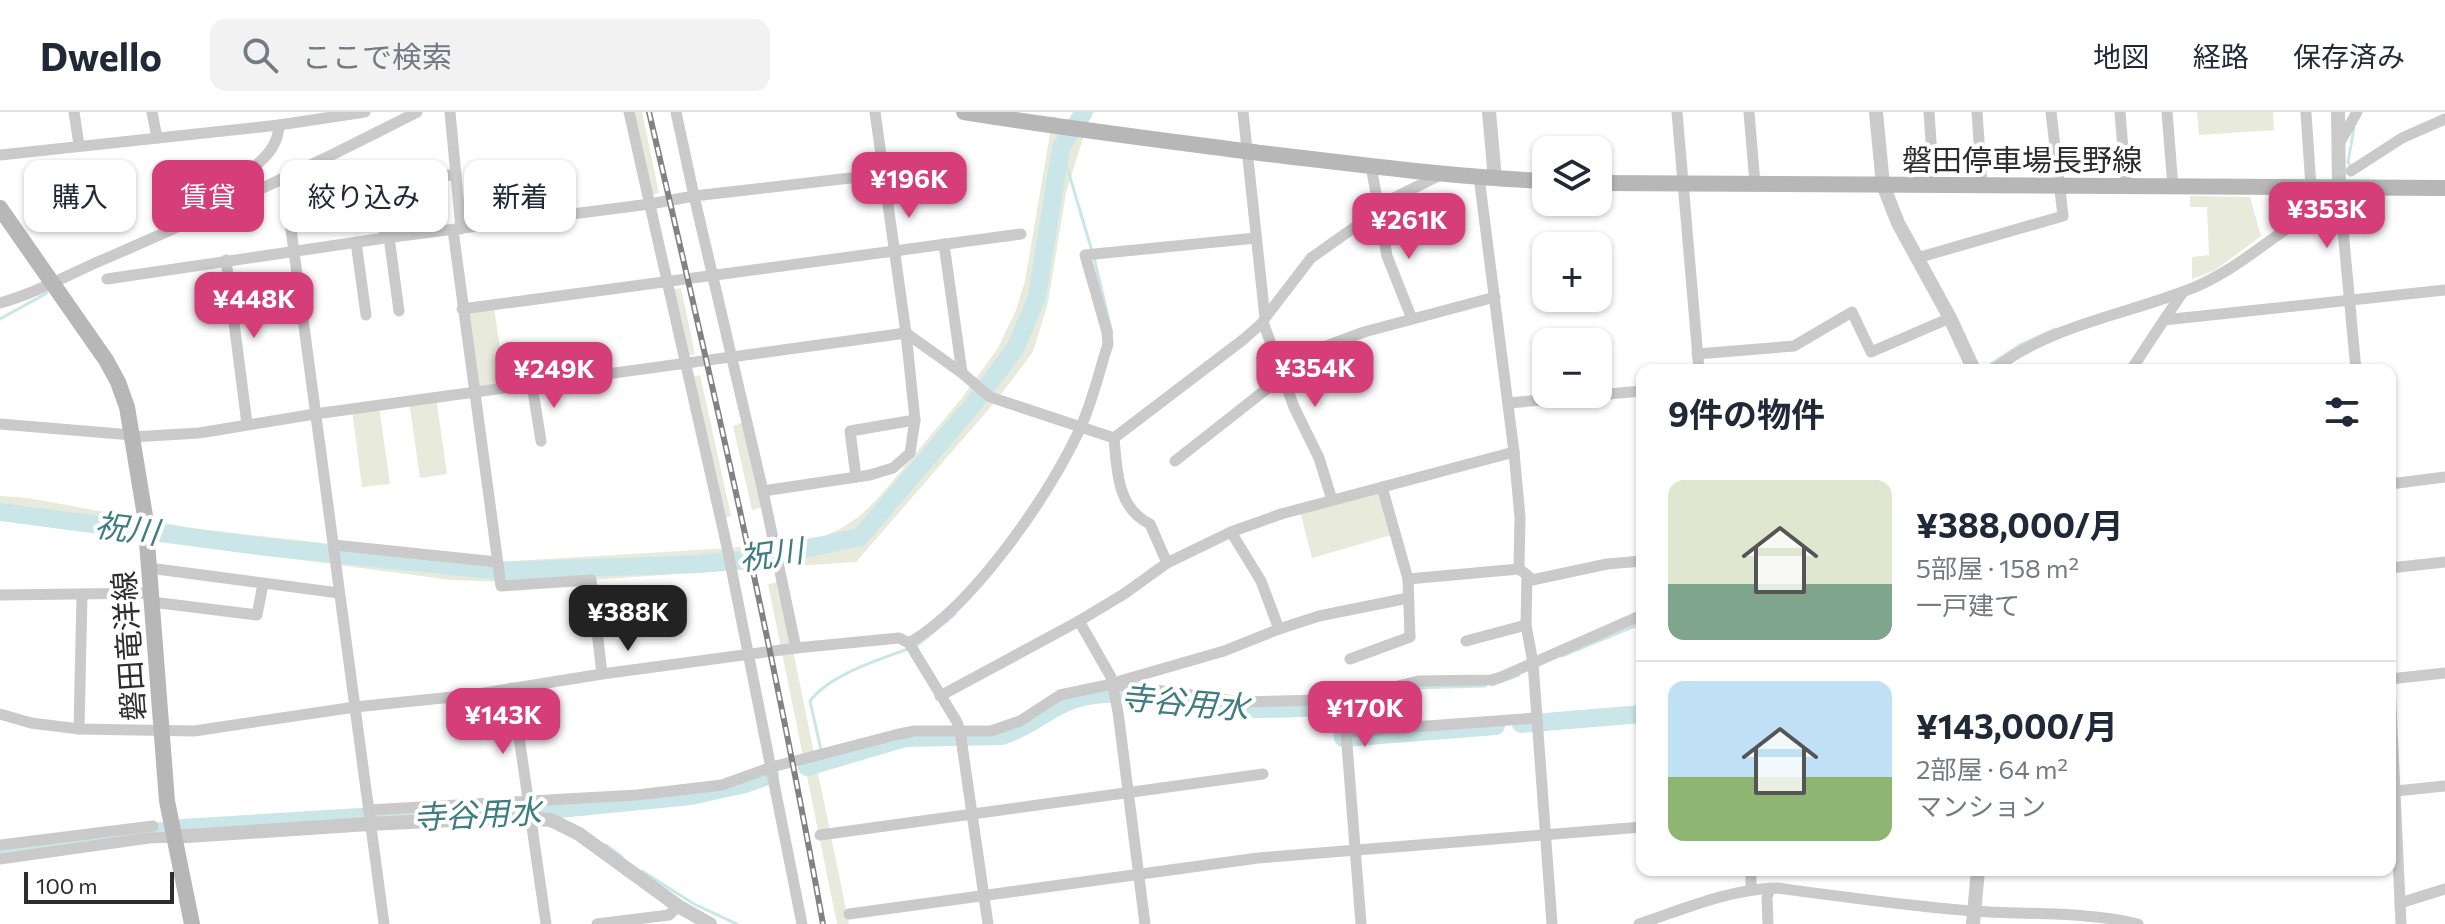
<!DOCTYPE html>
<html lang="ja">
<head>
<meta charset="utf-8">
<style>
	body { margin:0; font-family:Commissioner,"Noto Sans JP",sans-serif; background:#f2f2f3; color:#1f2937; height:100vh; display:flex; flex-direction:column; font-size:30px; white-space:nowrap }
	* { box-sizing:border-box; margin:0 }
	p { font-size:26px; color:#747a83 }
	.icon { flex:none; width:44px; height:44px; fill:none; stroke:currentColor; stroke-width:2; stroke-linecap:round; stroke-linejoin:round }
	.map { position:relative; flex:1; overflow:hidden }
	.details { position:absolute; left:1636px; top:252px; width:760px; height:512px; display:flex; flex-direction:column; background:#fff; border-radius:16px; box-shadow:0 2px 6px #0004 }
	.details>* { flex:none }
	.guide { position:absolute; left:24px; top:48px; width:760px; height:72px; display:flex; gap:16px }
	.buttons { position:absolute; left:1532px; top:24px; display:grid; gap:16px }
	.buttons a { display:grid; place-items:center; width:80px; height:80px; border-radius:16px; background:#fff; box-shadow:0 2px 6px #0004; font-size:40px }
	.scale { position:absolute; left:24px; bottom:20px; width:150px; box-sizing:border-box; padding-left:8px; border:4px solid #2d2d2d; border-top:0; font-size:22px; line-height:28px; white-space:nowrap; color:#2d2d2d; -webkit-text-stroke:6px #fff; paint-order:stroke }
	.price { position:absolute; translate:-50% -68px; padding:0 18px; border-radius:16px; background:#d63e7a; color:#fff; font-size:26px; line-height:52px; filter:drop-shadow(0 2px 4px #0008) }
	.price::after { content:''; position:absolute; left:50%; top:48px; width:24px; height:18px; margin-left:-12px; background:inherit; clip-path:polygon(0 0,100% 0,50% 100%) }
	.price.active { background:#222; color:#fff }
	ul { padding:0; list-style:none }
	li { display:flex; align-items:center; gap:24px; height:200px; padding:0 32px }
	li+li { border-top:2px solid #e0e1e3 }
	li span { display:grid; place-items:center; flex:none; width:224px; height:160px; border-radius:16px; color:#555 }
	li>.icon { margin-inline-start:auto }
	span .icon { width:96px; height:96px; fill:#fffc; stroke-width:1 }
	li b { font-size:34px }
	h2 { display:flex; justify-content:space-between; align-items:center; height:96px; padding:0 32px; font-size:34px }
	.chip { padding:0 28px; border-radius:16px; background:#fff; box-shadow:0 2px 6px #0004; font-size:28px; line-height:72px }
	.chip.active { background:#d63e7a; color:#fff }
	header { display:flex; align-items:center; gap:48px; box-sizing:border-box; height:112px; padding:0 40px; background:#fff; border-bottom:2px solid #e0e1e3 }
	header strong { font-size:38px }
	nav { display:flex; gap:44px; margin-inline-start:auto; font-size:28px }
	.search { width:560px; height:72px; background:#f2f2f3; display:flex; align-items:center; gap:20px; box-sizing:border-box; padding:0 28px; border-radius:16px; color:#747a83; font-size:30px }
	.map>svg:first-child { display:block }
	.green { fill:#e8eadc }
	.lines { fill:none; stroke-linecap:round; stroke-linejoin:round }
	.stream { stroke:#cae6e8; stroke-width:3 }
	.river { stroke:#cae6e8; stroke-width:18 }
	.minor { stroke:#cacaca; stroke-width:11 }
	.tertiary { stroke:#cacaca; stroke-width:14 }
	.secondary { stroke:#b7b7b7; stroke-width:16 }
	.rail-casing { stroke:#828282; stroke-width:6 }
	.rail { stroke:#fff; stroke-width:3; stroke-dasharray:9; stroke-linecap:butt }
	.labels { text-anchor:middle; dominant-baseline:central; stroke-width:8; stroke-linejoin:round; paint-order:stroke }
	.street-label { font-size:30px; fill:#2d2d2d; stroke:#fff }
	.water-label { font-size:32px; font-style:italic; fill:#407d82; stroke:#fff }
</style>
</head>
<body>
<header>
<strong>Dwello</strong>
<div class="search"><svg class="icon" aria-label="search" viewBox="0 0 24 24"><circle cx="10" cy="10" r="6"/><path d="M15 15l6 6"/></svg>ここで検索</div>
<nav><a>地図</a><a>経路</a><a>保存済み</a></nav>
</header>
<div class="map">
<svg width="2445" height="812" viewBox="0 0 2445 812">
	<rect width="100%" height="100%" fill="#fff"/>
	<g class="green">
		<polygon points="633,0 642,0 659,81 651,83"/>
		<polygon points="2197,0 2273,0 2274,18 2199,23"/>
		<polygon points="1053,4 1084,23 1066,81 1048,191 1033,240 995,290 856,450 545,471 451,468 0,408 0,384 28,386 198,417 495,450 731,436 824,424 840,417 860,404 880,384 961,287 998,236 1016,198 1025,169"/>
		<polygon points="2190,84 2250,85 2261,124 2214,159 2192,167 2192,145 2209,143 2207,95 2190,95"/>
		<polygon points="681,176 695,242 686,244 672,178"/>
		<polygon points="494,195 505,272 478,276 467,199"/>
		<polygon points="700,263 731,404 721,407 690,266"/>
		<polygon points="436,285 447,362 420,366 409,289"/>
		<polygon points="379,294 390,372 362,375 352,298"/>
		<polygon points="742,311 762,395 752,398 733,314"/>
		<polygon points="1382,375 1395,422 1312,446 1300,399"/>
		<polygon points="779,470 849,812 837,812 768,472"/>
	</g>
	<g class="lines">
		<g class="stream">
			<polyline points="1061,35 1092,139"/>
			<polyline points="2351,55 2348,50 2354,16"/>
			<polyline points="2285,112 2318,88"/>
			<polyline points="1094,146 1112,221"/>
			<polyline points="0,207 47,181"/>
			<polyline points="1982,258 2020,233 2055,217"/>
			<polyline points="915,535 955,502"/>
			<polyline points="1562,544 1642,511"/>
			<polyline points="1492,573 1519,563"/>
			<polyline points="1412,576 1485,574"/>
			<polyline points="1364,595 1401,579"/>
			<path d="M824,651l-14,-62c19,-26 68,-41 98,-52"/>
			<polyline points="549,698 562,706"/>
			<polyline points="606,733 622,745"/>
			<polyline points="642,759 694,792 737,812"/>
		</g>
		<g class="river">
			<polyline points="0,400 267,435 499,459 698,452 765,446 860,425 972,294 1015,237 1037,185 1061,35 1084,0"/>
			<polyline points="1521,612 1642,602"/>
			<path d="M807,655l98,-29 97,-2c29,-9 52,-33 82,-39 50,-11 97,7 146,11 36,3 74,-1 111,-1l2,31 153,-12"/>
			<polyline points="182,716 376,704 549,698 691,684 745,672 770,663"/>
			<polyline points="0,740 162,719"/>
		</g>
		<g class="minor">
			<polyline points="74,0 79,33"/>
			<polyline points="152,0 157,26"/>
			<polyline points="450,0 461,117"/>
			<polyline points="629,0 727,435 802,812"/>
			<polyline points="1243,0 1265,206 1263,210 1294,295 1319,346 1332,388"/>
			<polyline points="1677,0 1699,258"/>
			<polyline points="1749,0 1755,72"/>
			<polyline points="1929,0 1934,74"/>
			<polyline points="1977,0 1982,74"/>
			<polyline points="2120,0 2126,75"/>
			<polyline points="2167,0 2173,75"/>
			<polyline points="2306,1 2311,75"/>
			<polyline points="2339,32 2357,0"/>
			<polyline points="0,43 279,13 365,0"/>
			<polyline points="2351,59 2402,26 2445,7"/>
			<polyline points="284,65 384,812"/>
			<polyline points="1479,65 1514,340 1520,405 1519,457 1527,463 1526,513 1533,551 1552,812"/>
			<polyline points="2339,75 2356,258"/>
			<polyline points="1378,94 1442,62"/>
			<polyline points="1379,98 1387,144 1412,207"/>
			<path d="M192,108v-22c31,-14 86,-32 87,-73"/>
			<polyline points="453,118 501,474 591,468 602,562"/>
			<polyline points="389,125 399,199"/>
			<polyline points="385,126 378,74 456,62"/>
			<polyline points="356,130 366,203"/>
			<polyline points="944,132 962,261"/>
			<polyline points="1917,146 2063,104 2051,0"/>
			<polyline points="226,148 247,312"/>
			<polyline points="107,167 385,126 650,92 694,84 676,0"/>
			<path d="M0,191c37,-10 71,-30 107,-45 105,-45 209,-94 310,-146"/>
			<polyline points="462,197 1021,122"/>
			<polyline points="1265,206 1311,146 1379,98 1371,54"/>
			<polyline points="2164,208 2183,180"/>
			<polyline points="1697,242 1794,234 1852,200 1871,240 1950,206"/>
			<polyline points="1278,252 1364,220 1495,185"/>
			<path d="M1993,258c56,-44 127,-54 192,-79 39,-14 70,-40 104,-64"/>
			<polyline points="2131,258 2164,208 2445,178"/>
			<polyline points="532,273 541,329"/>
			<polyline points="1508,291 1642,279"/>
			<polyline points="0,312 132,323"/>
			<polyline points="132,325 199,321 315,302 906,221 962,261 990,285 1114,326"/>
			<polyline points="1175,349 1282,265"/>
			<polyline points="856,365 850,319 915,308"/>
			<polyline points="2390,372 2445,365"/>
			<polyline points="763,379 870,363 893,356 910,341 915,308 906,221 875,0"/>
			<polyline points="1231,420 1261,469 1279,517"/>
			<polyline points="334,433 497,450"/>
			<path d="M1167,451l-17,-39c-33,-16 -33,-53 -36,-86l130,-99 19,-17"/>
			<polyline points="149,456 339,481"/>
			<polyline points="2390,456 2445,450"/>
			<polyline points="1527,463 1532,468 1607,452 1642,449"/>
			<polyline points="1408,467 1519,457"/>
			<polyline points="0,483 151,481"/>
			<polyline points="152,490 257,503 263,472"/>
			<polyline points="1079,509 1111,565 1118,600 1145,812"/>
			<polyline points="1466,529 1526,513"/>
			<path d="M909,531c64,-37 138,-145 170,-212 13,-27 20,-59 29,-87l-1,-12 -22,-77 171,-17"/>
			<polyline points="796,536 763,379 694,84 885,62"/>
			<polyline points="1350,547 1410,525 1408,467 1382,375"/>
			<polyline points="2390,567 2445,561"/>
			<polyline points="1120,569 1224,539 1279,517 1319,504 1408,486"/>
			<polyline points="2390,571 2401,812"/>
			<polyline points="512,576 546,812"/>
			<polyline points="940,584 1079,509 1124,482 1167,451 1231,420 1281,402 1514,340"/>
			<polyline points="0,602 31,611 79,617 194,619 355,595 472,583 602,562 796,536 899,526 909,531 957,610 960,619 988,812"/>
			<polyline points="79,617 82,483"/>
			<polyline points="2396,679 2445,674"/>
			<polyline points="368,698 637,683 722,673 772,655 895,623 914,619 991,619 1020,609 1060,583 1112,572 1242,590 1318,588 1360,591 1390,576 1418,569 1491,568 1501,565 1642,503"/>
			<polyline points="820,723 1263,662"/>
			<polyline points="0,733 153,714"/>
			<polyline points="0,747 149,726 173,725"/>
			<polyline points="1751,778 1751,758"/>
			<polyline points="2400,791 2445,777"/>
			<polyline points="849,802 1258,746 1642,715"/>
			<polyline points="597,812 669,803 678,794"/>
			<polyline points="1361,812 1346,620 1536,606"/>
			<path d="M1639,812c45,-15 91,-35 138,-36 66,9 131,18 196,23 55,4 112,0 165,13"/>
			<polyline points="1768,812 1767,786 1770,776"/>
		</g>
		<g class="tertiary">
			<polyline points="1489,0 1495,67"/>
			<polyline points="1876,0 1883,73 1898,111 1950,206 1974,258"/>
			<polyline points="2338,0 2339,75"/>
			<polyline points="173,725 369,712 515,705 551,708 579,722 678,794 710,812"/>
			<polyline points="1973,812 1978,758"/>
		</g>
		<g class="secondary">
			<path d="M964,0c98,16 197,28 296,41 95,11 190,24 286,28"/>
			<polyline points="1598,71 2445,76"/>
			<polyline points="0,96 106,248 118,270 127,295 145,404 167,689 192,812"/>
		</g>
		<defs>
			<path id="rail" d="M649,0c63,270 125,539 174,812"/>
		</defs>
		<use href="#rail" class="rail-casing"/>
		<use href="#rail" class="rail"/>
	</g>
	<g class="labels">
		<g class="street-label">
			<text x="2022" y="46">磐田停車場長野線</text>
			<text transform="translate(127 534) rotate(-94)">磐田竜洋線</text>
		</g>
		<g class="water-label">
			<text transform="translate(127 415) rotate(7)">祝川</text>
			<text transform="translate(771 441) rotate(-8)">祝川</text>
			<text transform="translate(1185 589) rotate(5)">寺谷用水</text>
			<text transform="translate(477 701) rotate(-3)">寺谷用水</text>
		</g>
	</g>
</svg>
<div class="buttons">
<a><svg class="icon" aria-label="layers" viewBox="0 0 24 24"><path d="M12 4l9 5-9 5-9-5zM3 14l9 5 9-5"/></svg></a>
<a>+</a>
<a>−</a>
</div>
<div class="scale">100 m</div>
<b class="price" style="left:909px;top:108px">¥196K</b>
<b class="price" style="left:2327px;top:138px">¥353K</b>
<b class="price" style="left:1409px;top:149px">¥261K</b>
<b class="price" style="left:254px;top:228px">¥448K</b>
<b class="price" style="left:1315px;top:297px">¥354K</b>
<b class="price" style="left:554px;top:298px">¥249K</b>
<b class="price active" style="left:628px;top:541px">¥388K</b>
<b class="price" style="left:1365px;top:637px">¥170K</b>
<b class="price" style="left:503px;top:644px">¥143K</b>
<div class="guide">
<a class="chip">購入</a>
<a class="chip active">賃貸</a>
<a class="chip">絞り込み</a>
<a class="chip">新着</a>
</div>
<section class="details">
<h2>9件の物件<svg class="icon" aria-label="filters" viewBox="0 0 24 24"><path d="M4 7h16M4 17h16"/><circle cx="9" cy="7" r="2"/><circle cx="15" cy="17" r="2"/></svg></h2>
<ul>
<li><span style="background:linear-gradient(#dfe7d0 65%,#7fa58c 0)"><svg class="icon" aria-label="home" viewBox="0 0 24 24"><path d="M3 11l9-7 9 7M6 9v11h12V9"/></svg></span><div><b>¥388,000/月</b><p>5部屋 · 158 m²</p><p>一戸建て</p></div></li>
<li><span style="background:linear-gradient(#bfe0f5 60%,#8fb573 0)"><svg class="icon" aria-label="home" viewBox="0 0 24 24"><path d="M3 11l9-7 9 7M6 9v11h12V9"/></svg></span><div><b>¥143,000/月</b><p>2部屋 · 64 m²</p><p>マンション</p></div></li>
</ul>
</section>
</div>
</body>
</html>
